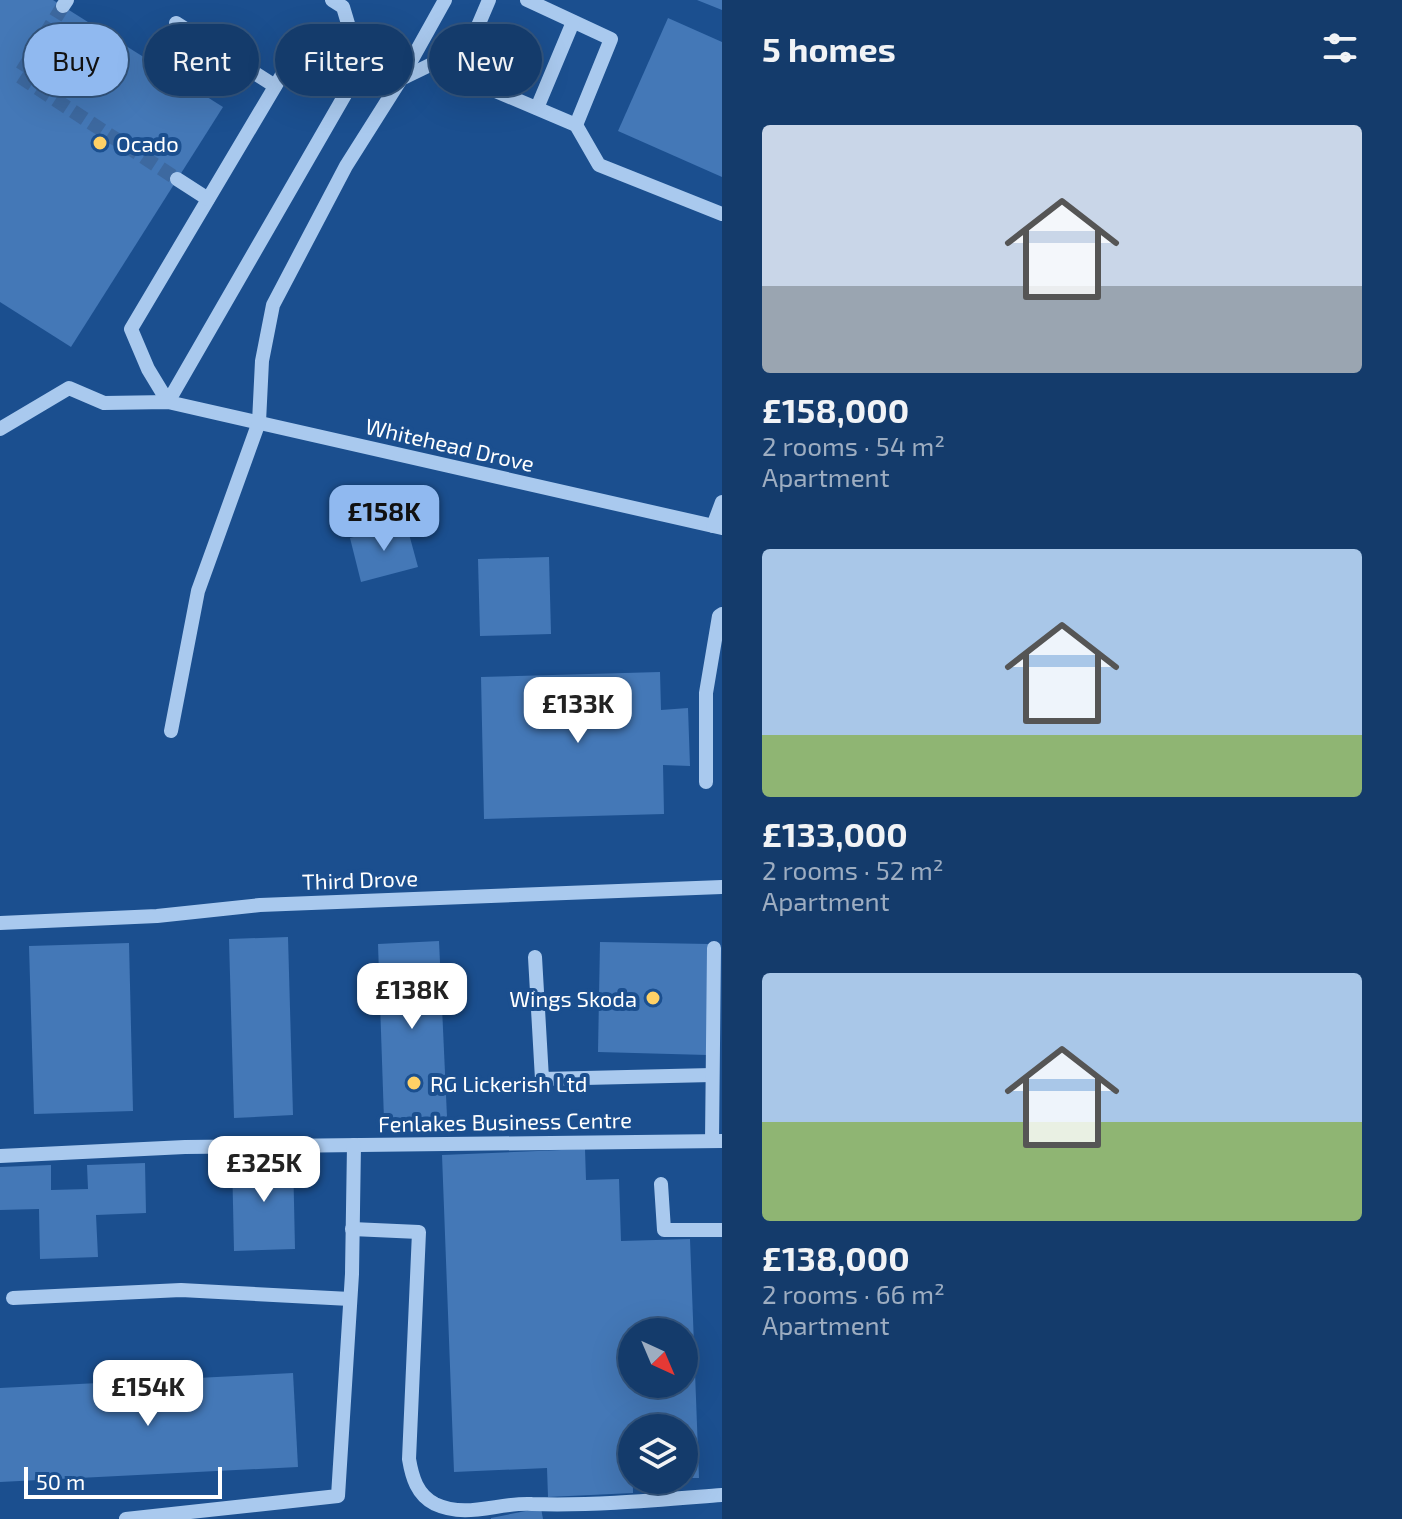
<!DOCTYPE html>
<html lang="en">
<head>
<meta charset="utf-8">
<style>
	body { margin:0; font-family:"Exo 2",sans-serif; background:#214673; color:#f1f3f6; height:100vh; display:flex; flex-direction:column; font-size:30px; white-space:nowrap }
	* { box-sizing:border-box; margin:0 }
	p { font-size:26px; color:#9dadc1 }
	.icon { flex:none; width:44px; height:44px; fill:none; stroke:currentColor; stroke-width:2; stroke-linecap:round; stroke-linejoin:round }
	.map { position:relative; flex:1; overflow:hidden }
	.panel { display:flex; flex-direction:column; background:#143b6b; width:680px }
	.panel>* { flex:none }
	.guide { position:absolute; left:24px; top:24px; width:578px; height:72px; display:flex; gap:16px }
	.needle { width:52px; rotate:136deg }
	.tools { position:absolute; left:618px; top:1318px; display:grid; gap:16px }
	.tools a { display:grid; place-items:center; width:80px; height:80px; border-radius:50%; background:#143b6b; box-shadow:0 8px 32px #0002,0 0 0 2px #33557e; font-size:40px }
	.scale { position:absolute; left:24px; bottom:20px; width:198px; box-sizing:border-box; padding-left:8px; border:4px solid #fff; border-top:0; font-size:22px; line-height:28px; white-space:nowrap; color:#fff; -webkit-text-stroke:6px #1b4f8f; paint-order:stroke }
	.price { position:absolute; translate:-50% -68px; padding:0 18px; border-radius:16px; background:#fff; color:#222; font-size:26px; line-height:52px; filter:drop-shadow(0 2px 4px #0008) }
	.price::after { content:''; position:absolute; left:50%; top:48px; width:24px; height:18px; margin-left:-12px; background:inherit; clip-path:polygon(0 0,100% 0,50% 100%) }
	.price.active { background:#90b9f0; color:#111 }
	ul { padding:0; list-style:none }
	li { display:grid; align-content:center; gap:16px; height:424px; padding:0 40px }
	li span { display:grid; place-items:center; height:248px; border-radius:8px; color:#555 }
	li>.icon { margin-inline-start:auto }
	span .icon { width:144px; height:144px; fill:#fffc; stroke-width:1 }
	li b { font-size:34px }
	h2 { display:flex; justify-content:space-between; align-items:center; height:96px; padding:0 40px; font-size:34px }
	.chip { padding:0 28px; border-radius:36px; background:#143b6b; box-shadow:0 8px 32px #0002,0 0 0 2px #33557e; font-size:28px; line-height:72px }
	.chip.active { background:#90b9f0; color:#111 }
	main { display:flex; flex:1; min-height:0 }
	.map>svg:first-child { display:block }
	.building { fill:#4478b7; fill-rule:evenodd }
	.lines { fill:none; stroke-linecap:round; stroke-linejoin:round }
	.minor-tunnel { stroke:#3d69a0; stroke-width:14; stroke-dasharray:14 7; stroke-linecap:butt }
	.minor { stroke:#a9c9ee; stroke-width:14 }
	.poi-dot { fill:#ffd166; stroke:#1b4f8f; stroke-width:3 }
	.labels { text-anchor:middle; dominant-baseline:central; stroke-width:8; stroke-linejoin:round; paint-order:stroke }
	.poi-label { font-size:22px; fill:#fff; stroke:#1b4f8f; text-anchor:start }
	.street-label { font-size:22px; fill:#fff; stroke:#1b4f8f }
</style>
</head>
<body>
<main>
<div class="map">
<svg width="722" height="1519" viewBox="0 0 722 1519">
	<rect width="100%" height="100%" fill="#1b4f8f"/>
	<g class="building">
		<polygon points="0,0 53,0 223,107 71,347 0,302"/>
		<polygon points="697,0 722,0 722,10"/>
		<polygon points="668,18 722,42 722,177 618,131"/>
		<polygon points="406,523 418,567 361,582 350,538"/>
		<polygon points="549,557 551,634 480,636 478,559"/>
		<polygon points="660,672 661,710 688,708 690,766 663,765 664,814 484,819 481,677"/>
		<polygon points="288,937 293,1115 234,1118 229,939"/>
		<polygon points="439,941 447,1117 384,1120 378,944"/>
		<polygon points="600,942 709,944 707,1055 598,1052"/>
		<polygon points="129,943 133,1111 34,1114 29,946"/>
		<path d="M585,1149l1,31 33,-1 2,62 69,-2 9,239h-15v-50h-52l1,65 -85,4 -1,-29 -93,4 -12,-317zM632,1332h52v52h-52z"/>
		<polygon points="293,1156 295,1249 234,1251 232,1158"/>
		<polygon points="145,1163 146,1213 96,1215 98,1257 40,1259 39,1209 0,1210 0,1167 51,1165 51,1190 88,1189 87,1165"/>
		<polygon points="293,1373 298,1467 0,1482 0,1388"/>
		<polygon points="541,1508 543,1519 491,1519 491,1518"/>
	</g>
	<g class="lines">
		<polyline class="minor-tunnel" points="63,6 19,76 177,179"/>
		<g class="minor">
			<polyline points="527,0 611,39 576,125"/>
			<polyline points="63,6 67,0"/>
			<polyline points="176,23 275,86"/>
			<polyline points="289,63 131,329 148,369 168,402 361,67 343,7 332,0"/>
			<polyline points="457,75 489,0"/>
			<polyline points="401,79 445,0"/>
			<polyline points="537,108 573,22"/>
			<polyline points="177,179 208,199"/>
			<polyline points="0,429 69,388 104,403 168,402 722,528"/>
			<polyline points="713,526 722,502"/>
			<polyline points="171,731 198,591 259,422 262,361 273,305 346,166 401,79 432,64 576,125 599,165 722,214"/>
			<polyline points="706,782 706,693 719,616 722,614"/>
			<polyline points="0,923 157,916 260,905 722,887"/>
			<polyline points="535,957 542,1079 712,1075"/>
			<polyline points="712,1141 714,948"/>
			<polyline points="0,1156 185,1147 722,1141"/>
			<polyline points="661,1184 664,1230 722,1230"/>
			<path d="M352,1229l67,3 -10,227c3,18 8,36 26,45 32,15 64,-2 97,0 63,2 126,-4 190,-9"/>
			<polyline points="13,1298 181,1290 350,1299"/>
			<polyline points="126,1519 338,1496 352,1274 354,1145"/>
		</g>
	</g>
	<g class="poi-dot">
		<circle cx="100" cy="143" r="8"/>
		<circle cx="653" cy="998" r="8"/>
		<circle cx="414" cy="1083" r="8"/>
	</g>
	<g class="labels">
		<g class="poi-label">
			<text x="116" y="143">Ocado</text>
			<text x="637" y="998" text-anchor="end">Wings Skoda</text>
			<text x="430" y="1083">RG Lickerish Ltd</text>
		</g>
		<g class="street-label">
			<text transform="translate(450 444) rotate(13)">Whitehead Drove</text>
			<text transform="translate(360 879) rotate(-2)">Third Drove</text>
			<text transform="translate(505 1121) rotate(-1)">Fenlakes Business Centre</text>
		</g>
	</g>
</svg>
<div class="tools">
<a><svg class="needle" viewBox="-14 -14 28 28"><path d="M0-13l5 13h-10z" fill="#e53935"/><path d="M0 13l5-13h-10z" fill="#9dadc1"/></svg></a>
<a><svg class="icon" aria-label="layers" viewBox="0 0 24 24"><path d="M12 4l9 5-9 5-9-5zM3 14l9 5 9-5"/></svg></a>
</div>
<div class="scale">50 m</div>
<b class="price active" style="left:384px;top:553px">£158K</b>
<b class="price" style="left:578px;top:745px">£133K</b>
<b class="price" style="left:412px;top:1031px">£138K</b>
<b class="price" style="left:264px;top:1204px">£325K</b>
<b class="price" style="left:148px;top:1428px">£154K</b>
<div class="guide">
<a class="chip active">Buy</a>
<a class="chip">Rent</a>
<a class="chip">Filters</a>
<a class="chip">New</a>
</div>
</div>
<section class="panel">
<h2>5 homes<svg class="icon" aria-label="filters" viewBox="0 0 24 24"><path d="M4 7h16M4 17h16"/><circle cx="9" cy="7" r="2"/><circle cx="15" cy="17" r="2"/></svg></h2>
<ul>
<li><span style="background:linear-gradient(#c9d6e8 65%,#9aa5b1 0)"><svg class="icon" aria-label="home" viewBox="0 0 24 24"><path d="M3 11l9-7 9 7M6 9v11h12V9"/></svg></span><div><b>£158,000</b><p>2 rooms · 54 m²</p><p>Apartment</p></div></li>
<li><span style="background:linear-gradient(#a9c7e8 75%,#8fb573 0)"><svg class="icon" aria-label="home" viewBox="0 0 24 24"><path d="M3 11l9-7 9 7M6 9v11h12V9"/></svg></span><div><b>£133,000</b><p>2 rooms · 52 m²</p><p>Apartment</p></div></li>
<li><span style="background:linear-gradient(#a9c7e8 60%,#8fb573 0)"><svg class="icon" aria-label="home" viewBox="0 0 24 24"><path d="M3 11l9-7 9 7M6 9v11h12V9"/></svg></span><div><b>£138,000</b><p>2 rooms · 66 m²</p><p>Apartment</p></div></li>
</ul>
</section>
</main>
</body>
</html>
